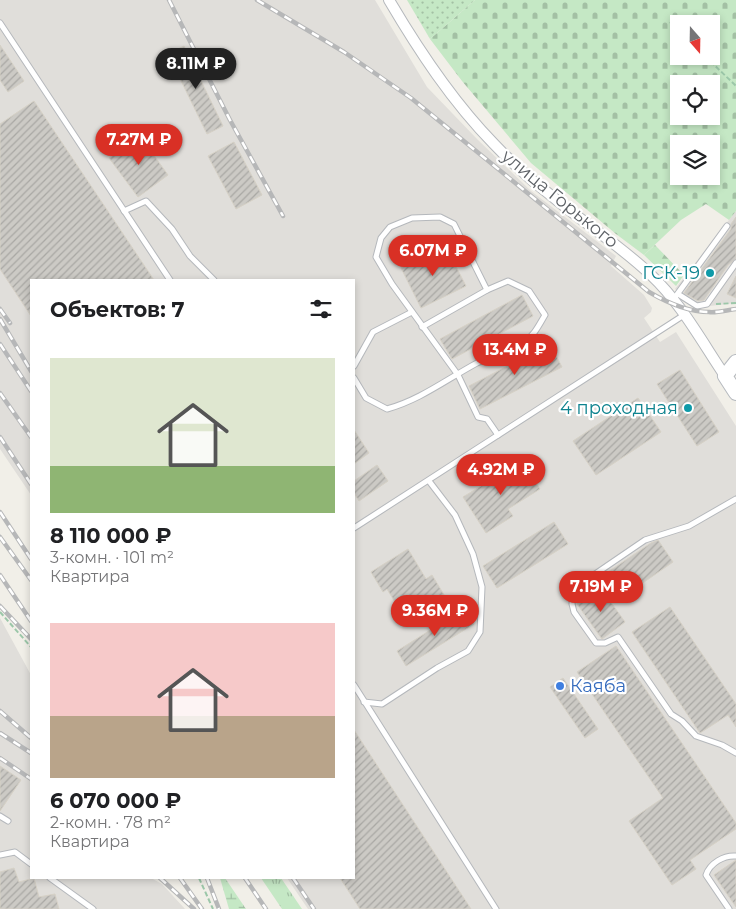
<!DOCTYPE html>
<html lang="ru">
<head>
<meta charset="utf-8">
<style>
	body { margin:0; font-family:Montserrat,sans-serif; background:#f2f2f2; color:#202124; height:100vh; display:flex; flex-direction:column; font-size:19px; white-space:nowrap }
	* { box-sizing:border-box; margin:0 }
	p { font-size:16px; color:#757577 }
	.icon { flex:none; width:28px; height:28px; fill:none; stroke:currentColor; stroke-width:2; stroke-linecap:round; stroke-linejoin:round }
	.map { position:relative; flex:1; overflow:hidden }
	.details { position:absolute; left:30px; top:279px; width:325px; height:600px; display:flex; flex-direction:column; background:#fff; border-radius:0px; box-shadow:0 2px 8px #0003 }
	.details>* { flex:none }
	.needle { width:32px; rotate:160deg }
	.buttons { position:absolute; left:670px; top:15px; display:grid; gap:10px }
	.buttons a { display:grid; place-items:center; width:50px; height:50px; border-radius:0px; background:#fff; box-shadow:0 2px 8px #0003; font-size:25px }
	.price { position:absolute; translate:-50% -42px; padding:0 11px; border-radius:18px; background:#d93025; color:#fff; font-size:16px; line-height:32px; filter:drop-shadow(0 1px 2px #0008) }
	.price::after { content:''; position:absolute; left:50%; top:30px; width:15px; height:11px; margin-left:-8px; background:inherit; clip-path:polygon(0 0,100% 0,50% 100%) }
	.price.on { background:#222; color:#fff }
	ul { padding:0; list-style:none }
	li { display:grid; align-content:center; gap:10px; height:265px; padding:0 20px }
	li span { display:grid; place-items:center; height:155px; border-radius:0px; color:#555 }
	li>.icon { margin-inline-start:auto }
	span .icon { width:90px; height:90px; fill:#fffc; stroke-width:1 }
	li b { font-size:21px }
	h2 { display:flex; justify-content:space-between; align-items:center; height:60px; padding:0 20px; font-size:21px }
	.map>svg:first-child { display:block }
	.industrial { fill:#e0deda }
	.grass { fill:url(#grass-tufts) }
	.forest { fill:url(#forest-firs) }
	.wetland { fill:url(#wetland-marsh) }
	.cemetery { fill:url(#cemetery-stones); fill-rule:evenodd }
	.garden { fill:url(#garden-dots) }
	.building { fill:url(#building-hatch); stroke:#d6d1c6 }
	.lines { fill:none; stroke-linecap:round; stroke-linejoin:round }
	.service-casing { stroke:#b5b8bc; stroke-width:7 }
	.minor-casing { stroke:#b5b8bc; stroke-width:12 }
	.secondary-casing { stroke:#b6babf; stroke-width:16 }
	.path { stroke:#9cc7a9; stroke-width:2; stroke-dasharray:5 2.5; stroke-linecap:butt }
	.service { stroke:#fff; stroke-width:5 }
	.minor { stroke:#fff; stroke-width:10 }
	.secondary { stroke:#fff; stroke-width:14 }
	.rail-casing { stroke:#b6b7b8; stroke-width:4.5 }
	.rail { stroke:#fff; stroke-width:2.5; stroke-dasharray:8; stroke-linecap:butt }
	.culture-dot { fill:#0f9aa8; stroke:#fff; stroke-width:2 }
	.shop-dot { fill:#3f7fe0; stroke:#fff; stroke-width:2 }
	.labels { text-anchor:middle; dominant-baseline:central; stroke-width:4.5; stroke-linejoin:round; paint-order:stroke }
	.street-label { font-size:18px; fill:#5f6368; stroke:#fff }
	.culture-label { font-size:18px; fill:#0d838f; stroke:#fff; text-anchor:end }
	.shop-label { font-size:18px; fill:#366cbe; stroke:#fff; text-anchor:start }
</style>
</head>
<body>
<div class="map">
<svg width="736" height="909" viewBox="0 0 736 909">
	<defs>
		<pattern id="grass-tufts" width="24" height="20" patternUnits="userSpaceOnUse" patternTransform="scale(1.25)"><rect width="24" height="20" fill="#c5e8c5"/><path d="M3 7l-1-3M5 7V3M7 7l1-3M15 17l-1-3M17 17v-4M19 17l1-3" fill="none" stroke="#a3c0a4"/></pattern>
		<pattern id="forest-firs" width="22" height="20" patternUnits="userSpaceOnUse" patternTransform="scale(1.25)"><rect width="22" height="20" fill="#c5e8c5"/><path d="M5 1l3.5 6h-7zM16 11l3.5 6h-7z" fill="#a3c0a4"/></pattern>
		<pattern id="wetland-marsh" width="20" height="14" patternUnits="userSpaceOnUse" patternTransform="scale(1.25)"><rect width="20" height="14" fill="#c5e8c5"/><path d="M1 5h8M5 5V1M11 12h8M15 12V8" fill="none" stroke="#a3c0a4"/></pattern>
		<pattern id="cemetery-stones" width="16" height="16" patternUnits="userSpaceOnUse" patternTransform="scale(1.25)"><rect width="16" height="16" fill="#c5e8c5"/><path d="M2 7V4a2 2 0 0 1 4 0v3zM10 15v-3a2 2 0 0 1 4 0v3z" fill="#a3c0a4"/></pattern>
		<pattern id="garden-dots" width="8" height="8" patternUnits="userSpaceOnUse" patternTransform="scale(1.25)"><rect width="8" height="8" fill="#c5e8c5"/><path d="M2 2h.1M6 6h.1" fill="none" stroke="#a3c0a4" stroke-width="1.8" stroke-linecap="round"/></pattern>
		<pattern id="building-hatch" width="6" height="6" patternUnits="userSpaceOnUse" patternTransform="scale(1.25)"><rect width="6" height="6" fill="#cccac5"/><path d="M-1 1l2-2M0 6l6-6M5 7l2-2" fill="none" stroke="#a9a8a4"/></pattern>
	</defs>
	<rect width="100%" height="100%" fill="#f1efe8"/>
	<g class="industrial">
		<polygon points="0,0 375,0 427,87 478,140 531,191 616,256 611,266 644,295 652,308 651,312 644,318 660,342 676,332 736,426 736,909 308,909 287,878 354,878 354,280 31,280 31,495 0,449"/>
		<polygon points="736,211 736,303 701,307 675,289"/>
		<polygon points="0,618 31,675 31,878 151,878 162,884 185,909 0,909"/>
	</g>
	<polygon class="grass" points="261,878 281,878 302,909 282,909"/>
	<polygon class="forest" points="655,245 684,275 676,286 644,255"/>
	<polygon class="wetland" points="220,878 225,878 246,909 229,909"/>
	<path class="cemetery" d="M475,0h261v211l-7,9 -23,-16 -25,16 -37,35 -28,-21 -85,-71 -69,-82 -32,-42zM679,24h32v32h-32zM679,84h32v32h-32zM679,144h32v32h-32z"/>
	<polygon class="garden" points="407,0 475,0 430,39"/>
	<g class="building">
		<polygon points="0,45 24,81 8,92 0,80"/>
		<polygon points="184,46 223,126 207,134 168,54"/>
		<polygon points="34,101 154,280 31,280 31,316 0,269 0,124"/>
		<polygon points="140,136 168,175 138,197 109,158"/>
		<polygon points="234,142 262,195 236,209 208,156"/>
		<polygon points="736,217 736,259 728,265 704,300 698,301 684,293 731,229 731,224"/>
		<polygon points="445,245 466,286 421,308 401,268"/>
		<polygon points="736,276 736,298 727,294"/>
		<polygon points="522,295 533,316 452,359 440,339"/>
		<polygon points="550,344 562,367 480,409 469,386"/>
		<polygon points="680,370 719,432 697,446 657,384"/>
		<polygon points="638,398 661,432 596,475 573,441"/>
		<polygon points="354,430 369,453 354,464"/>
		<polygon points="522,461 540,489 508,509 513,516 486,533 463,497"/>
		<polygon points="377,465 388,481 359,501 354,493 354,481"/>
		<polygon points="554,522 568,544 497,588 483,566"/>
		<polygon points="658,540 673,562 624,596 608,572 651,543"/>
		<polygon points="408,549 426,579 432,575 446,598 407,622 387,589 383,592 371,572"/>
		<polygon points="600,587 625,622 602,639 577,604"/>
		<polygon points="670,607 736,704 736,727 728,715 700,733 632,632"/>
		<polygon points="464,609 474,624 406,666 397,651"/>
		<polygon points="616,646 736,823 736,829 690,860 696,869 672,885 629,821 663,798 577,672"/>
		<polygon points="563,678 598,729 585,738 550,687"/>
		<polygon points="354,730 471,909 360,909 340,878 354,878"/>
		<polygon points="0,766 21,780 0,811"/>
		<polygon points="736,860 736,907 714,875"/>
		<polygon points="14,868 19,882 34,878 39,897 55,894 59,909 0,909 0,872"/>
	</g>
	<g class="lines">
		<defs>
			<g id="service">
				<polyline points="0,23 170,280"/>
				<polyline points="124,211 146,201 172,229 190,256 214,280"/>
				<polyline points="678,294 697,306 707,304 736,263"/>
				<polyline points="673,300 727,226"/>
				<polyline points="422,327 487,290"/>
				<polyline points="354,366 373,332 412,312"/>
				<path d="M354,378l12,20 21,11c33,-9 60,-30 90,-46 15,-7 32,-12 47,-21 10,-6 15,-17 21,-27l-16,-24 -21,-10 -21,9 -33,-66 -14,-7 -28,1 -22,9 -9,11 -5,19 16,27 66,91 20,42 9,2 11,16"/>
				<polyline points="736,499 689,526 645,540 582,583 573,595 572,604 574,612 596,643 605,643 618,637 671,714 682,721 696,736 722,745 736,753"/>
				<polyline points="354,528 684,315"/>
				<polyline points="354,685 496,909"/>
				<polyline points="364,702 382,704 437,668 468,651 480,632 482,587 473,554 455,515 429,481"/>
				<polyline points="0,816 8,821"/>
				<polyline points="0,855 15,852 31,864"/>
				<polyline points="50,878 93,909"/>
				<path d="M729,909l-23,-34c4,-12 18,-20 30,-19"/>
			</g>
			<path id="minor" d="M389,0c30,51 63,101 105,144 18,19 38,37 59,53 32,27 68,49 98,78 30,28 51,67 74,101"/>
			<polyline id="secondary" points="736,362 725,376 736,393"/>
		</defs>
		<use href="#service" class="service-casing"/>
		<use href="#minor" class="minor-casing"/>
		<use href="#secondary" class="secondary-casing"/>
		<g class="path">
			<polyline points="670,22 679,31"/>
			<polyline points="705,56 736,86"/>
			<polyline points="716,304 736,303"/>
			<polyline points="0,612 31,647"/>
			<polyline points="199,878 213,909"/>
		</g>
		<use href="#service" class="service"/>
		<use href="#minor" class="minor"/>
		<use href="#secondary" class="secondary"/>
		<defs>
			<g id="rail">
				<polyline points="169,0 230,120 283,216"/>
				<path d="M257,0l87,52 67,46 238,194c17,10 39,20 60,20 8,1 18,-2 27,-3"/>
				<polyline points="0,309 10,323"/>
				<polyline points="0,319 31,371"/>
				<polyline points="0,344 31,391"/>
				<polyline points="0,393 31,437"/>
				<polyline points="0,437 31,484"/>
				<polyline points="0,512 31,559"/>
				<polyline points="0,537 31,580"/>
				<polyline points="0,575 31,621"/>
				<polyline points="0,606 31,639"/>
				<polyline points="0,711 31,738"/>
				<polyline points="0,733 31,753"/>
				<polyline points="0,758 31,779"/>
				<polyline points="160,878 194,909"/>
				<polyline points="180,878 202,909"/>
				<polyline points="207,878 219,909"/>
				<polyline points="245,878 266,909"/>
				<polyline points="293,878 314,909"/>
			</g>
		</defs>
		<use href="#rail" class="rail-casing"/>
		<use href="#rail" class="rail"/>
	</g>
	<g class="culture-dot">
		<circle cx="710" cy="273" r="5"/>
		<circle cx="688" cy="408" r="5"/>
	</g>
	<circle class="shop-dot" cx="560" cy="686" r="5"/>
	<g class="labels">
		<g class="street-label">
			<text transform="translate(560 199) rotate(39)">улица Горького</text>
		</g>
		<g class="culture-label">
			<text x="700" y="273">ГСК-19</text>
			<text x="678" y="408">4 проходная</text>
		</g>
		<g class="shop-label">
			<text x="570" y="686">Каяба</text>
		</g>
	</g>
</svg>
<div class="buttons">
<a><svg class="needle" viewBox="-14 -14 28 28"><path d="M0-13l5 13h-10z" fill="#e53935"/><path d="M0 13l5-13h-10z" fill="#757577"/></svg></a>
<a><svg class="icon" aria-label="locate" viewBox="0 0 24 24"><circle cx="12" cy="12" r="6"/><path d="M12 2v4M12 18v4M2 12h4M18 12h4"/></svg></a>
<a><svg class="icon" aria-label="layers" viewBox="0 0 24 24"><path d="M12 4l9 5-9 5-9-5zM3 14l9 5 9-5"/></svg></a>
</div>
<b class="price on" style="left:196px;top:90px">8.11M ₽</b>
<b class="price" style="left:139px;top:166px">7.27M ₽</b>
<b class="price" style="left:433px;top:277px">6.07M ₽</b>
<b class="price" style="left:515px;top:376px">13.4M ₽</b>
<b class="price" style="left:501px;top:496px">4.92M ₽</b>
<b class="price" style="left:601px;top:613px">7.19M ₽</b>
<b class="price" style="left:435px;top:637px">9.36M ₽</b>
<section class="details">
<h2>Объектов: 7<svg class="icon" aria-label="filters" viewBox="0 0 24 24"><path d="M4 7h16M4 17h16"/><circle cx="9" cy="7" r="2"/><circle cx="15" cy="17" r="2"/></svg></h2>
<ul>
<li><span style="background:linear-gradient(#dfe7d0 70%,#8fb573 0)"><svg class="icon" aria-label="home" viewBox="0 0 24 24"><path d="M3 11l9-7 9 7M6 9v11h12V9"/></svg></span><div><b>8 110 000 ₽</b><p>3-комн. · 101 m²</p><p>Квартира</p></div></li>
<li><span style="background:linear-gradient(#f6c9c9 60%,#b9a48a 0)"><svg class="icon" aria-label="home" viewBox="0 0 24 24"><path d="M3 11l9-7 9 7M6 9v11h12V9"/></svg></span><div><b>6 070 000 ₽</b><p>2-комн. · 78 m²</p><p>Квартира</p></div></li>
</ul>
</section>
</div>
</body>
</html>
